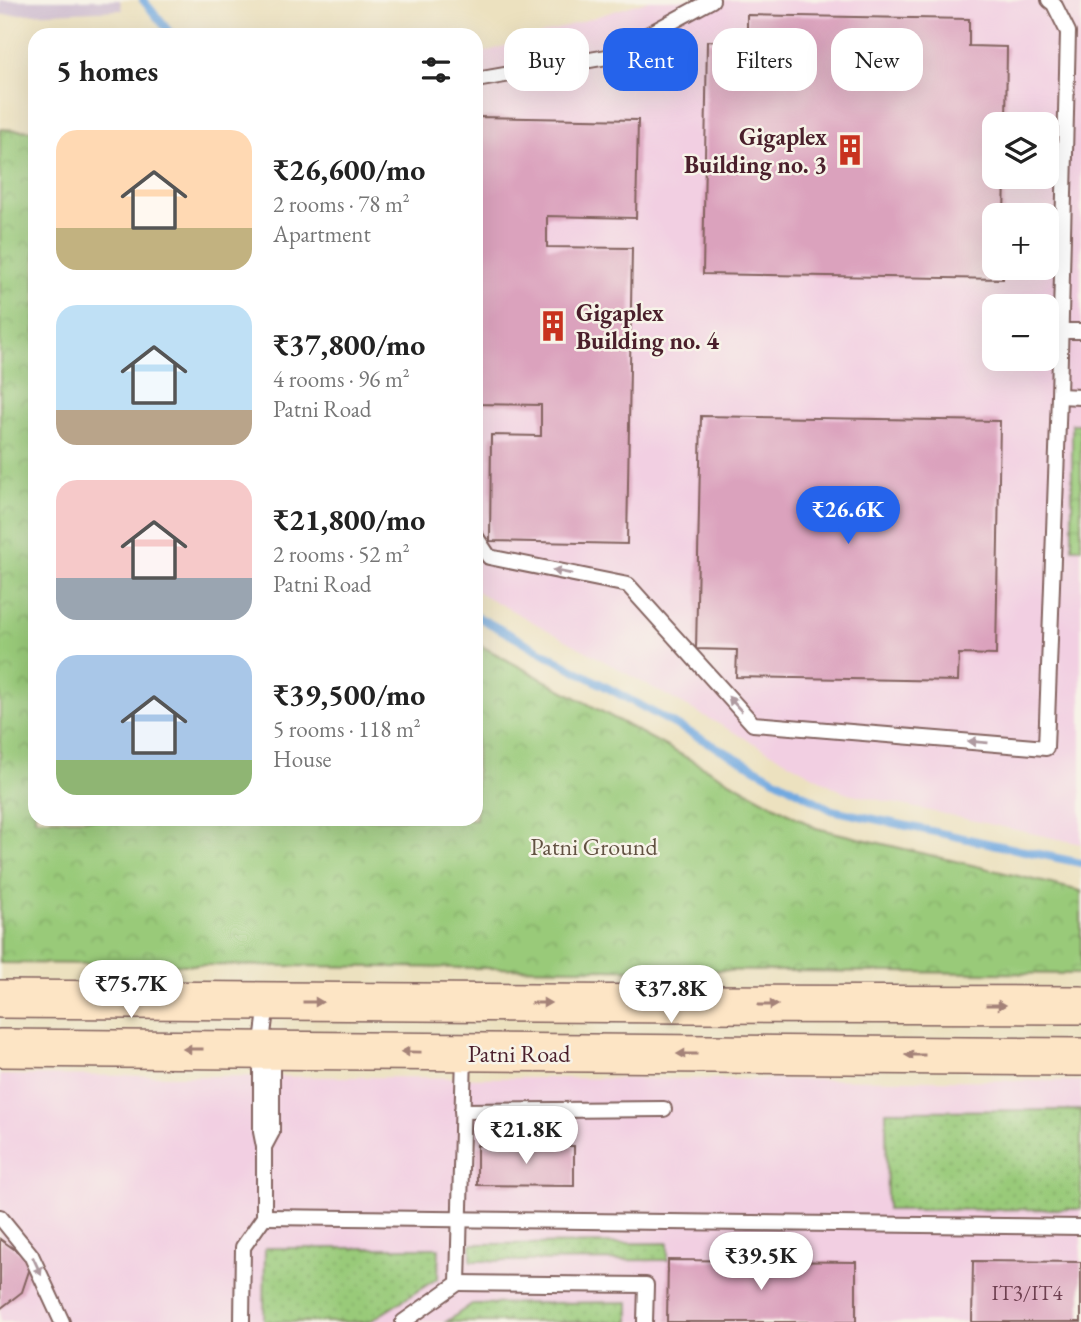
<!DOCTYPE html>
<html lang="en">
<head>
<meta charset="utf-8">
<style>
	body { margin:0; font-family:"EB Garamond",serif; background:#f6f6f6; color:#222; height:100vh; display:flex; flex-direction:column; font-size:26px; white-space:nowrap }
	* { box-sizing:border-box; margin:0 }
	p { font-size:23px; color:#767676 }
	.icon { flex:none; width:38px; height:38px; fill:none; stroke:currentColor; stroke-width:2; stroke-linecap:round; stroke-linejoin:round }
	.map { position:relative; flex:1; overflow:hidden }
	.panel { position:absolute; left:28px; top:28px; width:455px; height:798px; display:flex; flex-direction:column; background:#fff; border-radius:21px; box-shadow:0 7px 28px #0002 }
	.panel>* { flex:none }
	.hud { position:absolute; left:504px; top:28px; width:471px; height:63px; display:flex; gap:14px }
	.buttons { position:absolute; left:982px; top:112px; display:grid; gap:14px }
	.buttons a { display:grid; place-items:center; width:77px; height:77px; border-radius:14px; background:#fff; box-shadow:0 7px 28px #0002; font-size:35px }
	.price { position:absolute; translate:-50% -60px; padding:0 16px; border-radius:24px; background:#fff; color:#222; font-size:23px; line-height:46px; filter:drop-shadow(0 2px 4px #0008) }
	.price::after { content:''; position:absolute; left:50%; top:42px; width:21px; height:16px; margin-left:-10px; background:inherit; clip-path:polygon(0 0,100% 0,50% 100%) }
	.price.active { background:#2563eb; color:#fff }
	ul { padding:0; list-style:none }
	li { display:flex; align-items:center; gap:21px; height:175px; padding:0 28px }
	li span { display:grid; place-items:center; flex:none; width:196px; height:140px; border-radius:21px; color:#555 }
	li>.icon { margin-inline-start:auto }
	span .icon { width:84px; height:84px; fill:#fffc; stroke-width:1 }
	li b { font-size:30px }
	h2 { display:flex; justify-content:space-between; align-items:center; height:84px; padding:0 28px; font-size:30px }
	.tag { padding:0 24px; border-radius:21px; background:#fff; box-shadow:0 7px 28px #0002; font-size:24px; line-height:63px }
	.tag.active { background:#2563eb; color:#fff }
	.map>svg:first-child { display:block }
	.built { fill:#f2cfe2; fill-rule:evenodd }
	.industrial { fill:#cfbdd0 }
	.grass { fill:url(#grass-dots); stroke:#727452; stroke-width:2 }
	.park { fill:url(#park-crowns); stroke:#727452; stroke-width:2 }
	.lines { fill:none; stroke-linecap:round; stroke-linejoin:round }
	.stream { stroke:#71a9e0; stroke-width:8 }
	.building { fill:#dba2bd }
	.service-casing { stroke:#83635f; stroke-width:18 }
	.secondary-casing { stroke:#83635f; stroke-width:40 }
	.service { stroke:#fff; stroke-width:14 }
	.secondary { stroke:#fde5c5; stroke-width:37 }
	.oneway { fill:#ae9aa0 }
	.oneway2 { fill:#a48278 }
	.labels { text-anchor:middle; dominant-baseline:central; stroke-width:5; stroke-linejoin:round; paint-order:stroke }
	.number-label { font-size:21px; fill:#6e4050 }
	.poi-label { font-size:24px; font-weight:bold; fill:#4a1f2b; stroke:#f7f3e8; text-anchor:end }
	.park-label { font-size:24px; fill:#625242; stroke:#f7f3e8 }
	.street-label { font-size:24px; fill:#4a1f2b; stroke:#f7f3e8 }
</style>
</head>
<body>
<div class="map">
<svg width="1081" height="1322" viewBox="0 0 1081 1322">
	<defs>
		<pattern id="grass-dots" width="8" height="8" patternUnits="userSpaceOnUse" patternTransform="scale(1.75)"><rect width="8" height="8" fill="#99ca79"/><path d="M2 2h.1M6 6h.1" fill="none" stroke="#85ad69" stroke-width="1.8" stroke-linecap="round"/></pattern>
		<pattern id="park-crowns" width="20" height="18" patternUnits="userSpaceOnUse" patternTransform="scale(1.75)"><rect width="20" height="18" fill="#99ca79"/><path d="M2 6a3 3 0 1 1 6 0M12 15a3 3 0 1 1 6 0" fill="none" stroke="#85ad69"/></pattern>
	</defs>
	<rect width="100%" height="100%" fill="#f7f3e8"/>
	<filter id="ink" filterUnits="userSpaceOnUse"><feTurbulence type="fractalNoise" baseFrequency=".0143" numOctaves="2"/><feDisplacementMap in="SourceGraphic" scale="14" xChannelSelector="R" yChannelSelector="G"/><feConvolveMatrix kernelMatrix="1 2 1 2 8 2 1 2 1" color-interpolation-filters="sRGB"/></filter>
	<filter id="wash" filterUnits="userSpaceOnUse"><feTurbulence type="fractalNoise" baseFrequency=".00686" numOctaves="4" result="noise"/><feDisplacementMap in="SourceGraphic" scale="28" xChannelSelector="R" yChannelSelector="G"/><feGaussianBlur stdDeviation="1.57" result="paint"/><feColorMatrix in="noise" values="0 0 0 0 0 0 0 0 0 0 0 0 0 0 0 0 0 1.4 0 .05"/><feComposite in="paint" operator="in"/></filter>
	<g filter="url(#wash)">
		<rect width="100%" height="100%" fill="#ece1bf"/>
		<g class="built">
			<path d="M649,0h432v844l-238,-52 -367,-201v-536zM994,124h52v53h-52zM994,215h52v53h-52zM994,306h52v53h-52z"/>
			<polygon points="0,1075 1081,1081 1081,1322 0,1322"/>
		</g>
		<polygon class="industrial" points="0,0 120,0 122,10 0,15"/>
		<g class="grass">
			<polygon points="1081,1110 1081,1209 887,1210 886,1111"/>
			<polygon points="668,1243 668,1260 471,1261 471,1244"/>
			<polygon points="265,1248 439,1248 438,1278 369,1322 264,1322"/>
			<polygon points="629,1302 629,1322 446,1322 472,1304"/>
		</g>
		<g class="park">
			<polygon points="0,129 35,131 35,819 476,819 476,643 816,828 1081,891 1081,974 0,963"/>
			<rect x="1072" y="424" width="9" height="124"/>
		</g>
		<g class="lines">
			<g class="stream">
				<polyline points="143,0 172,35"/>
				<polyline points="476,616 832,810 1081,863"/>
			</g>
		</g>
		<g id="blocks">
			<g class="building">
				<polygon points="747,15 969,19 969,46 1007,47 1006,124 994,124 994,177 1005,177 1004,215 994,215 994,268 1003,268 1003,279 703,274 707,41 747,42"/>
				<polygon points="476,117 638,120 636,218 547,216 547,247 632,248 627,544 490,541 491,435 541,436 541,405 476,404"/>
				<polygon points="701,416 1000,421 996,655 959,654 958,681 736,677 737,650 696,649"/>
				<polygon points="477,1145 574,1146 574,1186 477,1185"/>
				<polygon points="0,1239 32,1262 22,1292 0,1309"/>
				<polygon points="668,1260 856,1262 856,1322 667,1322"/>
				<polygon points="973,1261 1081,1262 1081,1322 972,1322"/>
			</g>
		</g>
	</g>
	<g filter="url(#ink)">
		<use href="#blocks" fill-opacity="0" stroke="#83635f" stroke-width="2"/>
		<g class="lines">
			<defs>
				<g id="service">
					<polyline points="476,80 607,57 712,0"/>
					<polyline points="1059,331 1081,331"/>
					<polyline points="1059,396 1081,397"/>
					<polyline points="476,537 489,557 628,585 753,724 1046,748 1059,396 1068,32 1054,4 1049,0"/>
					<polyline points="267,1003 261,1050 261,1132 264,1147 272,1132 272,1051"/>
					<polyline points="462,1111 664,1109"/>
					<polyline points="0,1217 31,1255 62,1322"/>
					<polyline points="264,1217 1081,1227"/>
					<polyline points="458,1283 646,1285 645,1322"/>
					<polyline points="242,1322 243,1247 264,1217 264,1147"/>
					<polyline points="403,1322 458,1283 464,1054"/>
				</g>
				<g id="secondary">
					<polyline points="0,999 684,1004 1081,1005"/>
					<polyline points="0,1048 1081,1057"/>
				</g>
			</defs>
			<use href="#service" class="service-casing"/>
			<use href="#secondary" class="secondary-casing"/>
			<use href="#service" class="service"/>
			<use href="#secondary" class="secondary"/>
		</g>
		<defs><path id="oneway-solid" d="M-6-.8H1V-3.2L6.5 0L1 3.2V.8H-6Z" transform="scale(1.75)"/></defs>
		<g class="oneway">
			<use href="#oneway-solid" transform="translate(562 572) rotate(-169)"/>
			<use href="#oneway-solid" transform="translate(735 704) rotate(-132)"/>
			<use href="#oneway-solid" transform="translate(978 742) rotate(-175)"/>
			<use href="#oneway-solid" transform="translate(37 1266) rotate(65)"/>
		</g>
		<g class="oneway2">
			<use href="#oneway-solid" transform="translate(313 1002)"/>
			<use href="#oneway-solid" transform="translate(541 1003)"/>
			<use href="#oneway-solid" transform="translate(768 1005)"/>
			<use href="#oneway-solid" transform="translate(996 1005)"/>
			<use href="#oneway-solid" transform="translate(193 1049) rotate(-180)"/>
			<use href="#oneway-solid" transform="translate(411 1052) rotate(-179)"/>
			<use href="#oneway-solid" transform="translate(687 1054) rotate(-180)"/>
			<use href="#oneway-solid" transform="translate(915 1055) rotate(-180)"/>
		</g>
	</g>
	<defs>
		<symbol id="building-bare" viewBox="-9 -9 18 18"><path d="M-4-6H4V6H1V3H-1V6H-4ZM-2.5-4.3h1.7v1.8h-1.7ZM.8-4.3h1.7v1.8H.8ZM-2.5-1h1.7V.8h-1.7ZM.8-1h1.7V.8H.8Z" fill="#c8321e" stroke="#f7f3e8" stroke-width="2.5" paint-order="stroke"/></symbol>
	</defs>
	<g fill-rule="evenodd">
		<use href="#building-bare" x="828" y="128" width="44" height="44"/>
		<use href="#building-bare" x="531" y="304" width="44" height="44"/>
	</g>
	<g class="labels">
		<g class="number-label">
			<text x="1027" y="1292">IT3/IT4</text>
		</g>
		<g class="poi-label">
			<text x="827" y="136">Gigaplex<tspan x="827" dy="28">Building no. 3</tspan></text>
			<text x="576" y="312" text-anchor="start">Gigaplex<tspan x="576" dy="28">Building no. 4</tspan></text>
		</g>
		<g class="park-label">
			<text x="594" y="846">Patni Ground</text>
		</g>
		<g class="street-label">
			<text x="519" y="1053">Patni Road</text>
		</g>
	</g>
</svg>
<div class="buttons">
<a><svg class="icon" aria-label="layers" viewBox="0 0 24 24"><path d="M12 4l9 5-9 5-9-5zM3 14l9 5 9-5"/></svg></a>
<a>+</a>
<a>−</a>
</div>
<b class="price active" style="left:848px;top:546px">₹26.6K</b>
<b class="price" style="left:131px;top:1020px">₹75.7K</b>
<b class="price" style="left:671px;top:1025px">₹37.8K</b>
<b class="price" style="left:526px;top:1166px">₹21.8K</b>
<b class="price" style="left:761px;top:1292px">₹39.5K</b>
<div class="hud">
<a class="tag">Buy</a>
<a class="tag active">Rent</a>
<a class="tag">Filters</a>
<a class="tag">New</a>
</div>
<section class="panel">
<h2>5 homes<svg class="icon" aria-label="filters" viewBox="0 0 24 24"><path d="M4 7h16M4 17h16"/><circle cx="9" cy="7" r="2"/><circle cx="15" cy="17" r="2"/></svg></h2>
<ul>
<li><span style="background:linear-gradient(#ffd9b3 70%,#c2b280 0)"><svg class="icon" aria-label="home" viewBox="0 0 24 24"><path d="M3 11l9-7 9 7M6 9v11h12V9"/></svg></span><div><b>₹26,600/mo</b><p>2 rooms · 78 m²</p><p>Apartment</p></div></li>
<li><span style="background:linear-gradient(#bfe0f5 75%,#b9a48a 0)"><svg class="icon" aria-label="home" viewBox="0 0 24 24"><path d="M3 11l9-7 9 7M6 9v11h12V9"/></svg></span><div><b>₹37,800/mo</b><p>4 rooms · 96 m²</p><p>Patni Road</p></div></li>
<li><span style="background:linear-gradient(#f6c9c9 70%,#9aa5b1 0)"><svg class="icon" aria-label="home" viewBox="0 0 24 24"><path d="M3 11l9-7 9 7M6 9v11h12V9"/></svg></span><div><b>₹21,800/mo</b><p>2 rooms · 52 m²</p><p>Patni Road</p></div></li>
<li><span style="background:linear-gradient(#a9c7e8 75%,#8fb573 0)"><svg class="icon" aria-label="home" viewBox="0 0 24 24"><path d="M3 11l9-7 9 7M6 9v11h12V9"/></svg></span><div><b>₹39,500/mo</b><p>5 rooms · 118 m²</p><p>House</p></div></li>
</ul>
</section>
</div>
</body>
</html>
